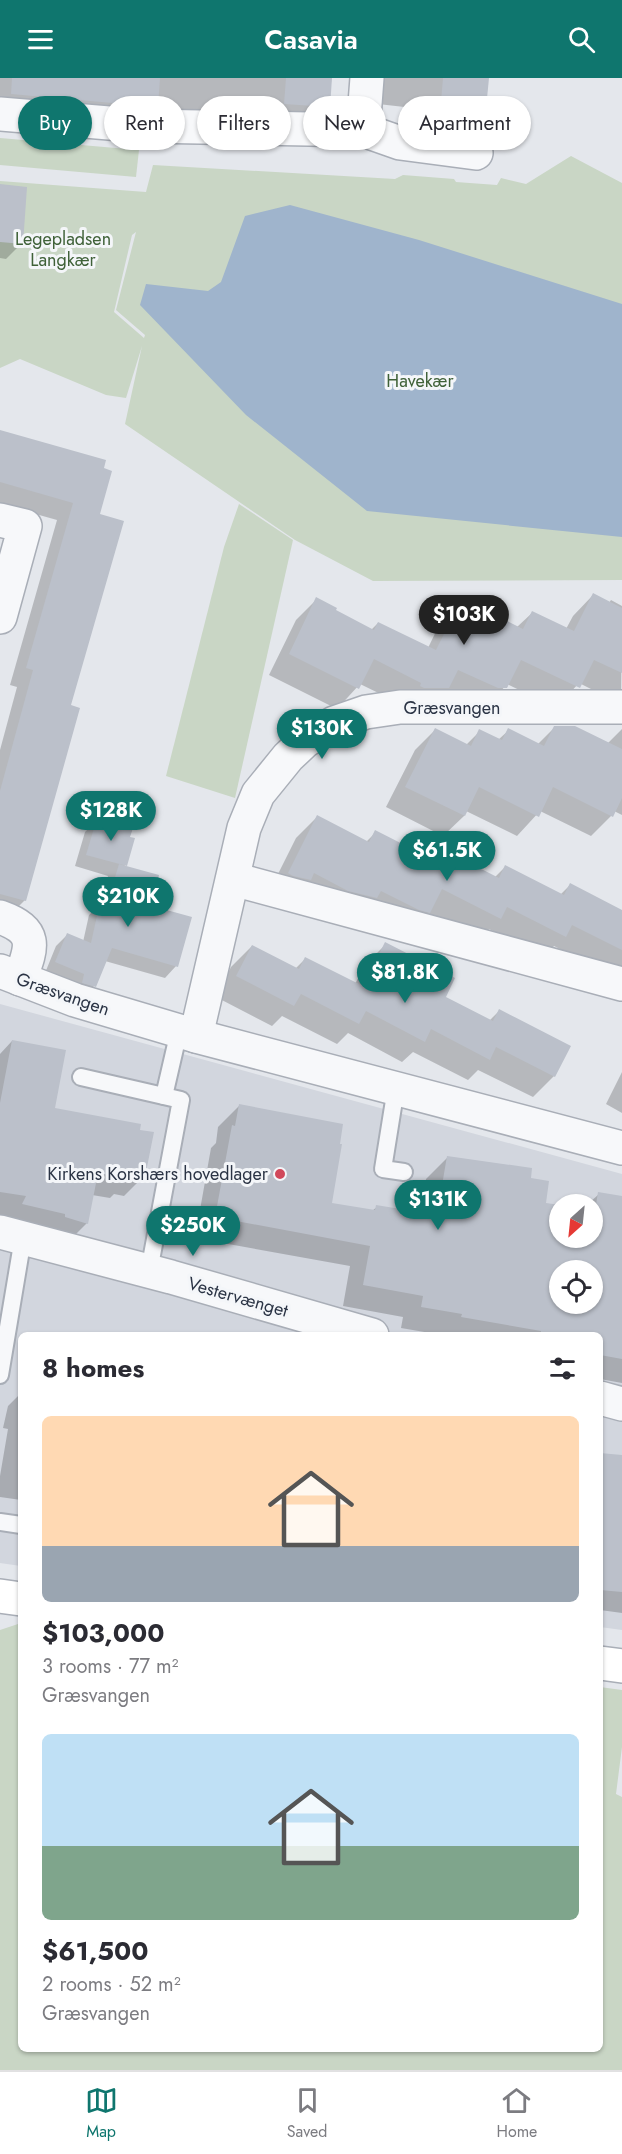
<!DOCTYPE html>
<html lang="en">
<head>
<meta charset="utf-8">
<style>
	body { margin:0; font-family:Jost,sans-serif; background:#f7f7f7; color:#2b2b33; height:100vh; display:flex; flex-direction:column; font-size:22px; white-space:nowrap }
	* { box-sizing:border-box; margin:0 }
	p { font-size:20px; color:#7c7c81 }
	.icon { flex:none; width:33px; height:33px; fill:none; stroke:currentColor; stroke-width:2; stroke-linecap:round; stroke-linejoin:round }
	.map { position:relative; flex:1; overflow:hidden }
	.sheet { position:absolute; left:18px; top:1254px; width:585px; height:720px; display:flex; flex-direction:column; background:#fff; border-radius:9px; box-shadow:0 2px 4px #0004 }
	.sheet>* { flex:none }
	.guide { position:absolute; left:18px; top:18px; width:586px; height:54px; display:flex; gap:12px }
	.needle { width:39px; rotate:207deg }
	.tools { position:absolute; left:549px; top:1116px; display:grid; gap:12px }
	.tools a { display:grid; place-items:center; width:54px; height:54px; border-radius:50%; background:#fff; box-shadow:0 2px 4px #0004; font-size:30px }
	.price { position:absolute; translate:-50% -51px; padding:0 14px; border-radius:21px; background:#0f766e; color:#fff; font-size:20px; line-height:39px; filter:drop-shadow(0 2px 3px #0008) }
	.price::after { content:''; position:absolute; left:50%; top:36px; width:18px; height:14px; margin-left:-9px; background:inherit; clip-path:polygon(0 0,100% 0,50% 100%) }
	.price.active { background:#222; color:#fff }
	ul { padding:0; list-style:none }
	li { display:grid; align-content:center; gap:12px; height:318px; padding:0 24px }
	li span { display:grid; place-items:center; height:186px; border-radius:9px; color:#555 }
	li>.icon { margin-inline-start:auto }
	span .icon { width:108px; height:108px; fill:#fffc; stroke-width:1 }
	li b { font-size:26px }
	h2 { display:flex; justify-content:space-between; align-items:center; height:72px; padding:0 24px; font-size:26px }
	.tag { padding:0 21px; border-radius:27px; background:#fff; box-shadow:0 2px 4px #0004; font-size:21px; line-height:54px }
	.tag.active { background:#0f766e; color:#fff }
	header { display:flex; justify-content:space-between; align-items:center; height:78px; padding:0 24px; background:#0f766e; color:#fff; font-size:27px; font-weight:600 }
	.tabs { display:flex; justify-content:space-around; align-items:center; height:84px; border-top:2px solid #e1e1e2; background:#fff; font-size:16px; color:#7c7c81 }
	.tabs a { display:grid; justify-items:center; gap:3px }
	.tabs .active { color:#0f766e }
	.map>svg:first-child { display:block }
	.built { fill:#d2d6de; fill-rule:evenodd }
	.green { fill:#c9d6c5; fill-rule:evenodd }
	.water { fill:#9fb4cc }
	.shadow { fill:#0003; fill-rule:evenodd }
	.building { fill:#bbc0ca; fill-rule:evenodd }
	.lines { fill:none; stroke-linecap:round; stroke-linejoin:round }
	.lane-casing { stroke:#a9aeb7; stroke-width:20 }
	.street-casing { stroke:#a9aeb7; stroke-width:36 }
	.secondary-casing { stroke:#a9aeb7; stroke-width:36 }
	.lane { stroke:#f7f8fa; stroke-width:16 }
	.street { stroke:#f7f8fa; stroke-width:33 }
	.secondary { stroke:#fff; stroke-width:33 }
	.poi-dot { fill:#d1495b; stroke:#f4f6f9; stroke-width:2 }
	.labels { text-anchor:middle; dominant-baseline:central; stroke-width:6; stroke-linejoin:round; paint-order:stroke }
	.park-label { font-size:18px; fill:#3f6138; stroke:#f4f6f9 }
	.street-label { font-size:18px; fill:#2b3445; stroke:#f4f6f9 }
	.poi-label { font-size:18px; fill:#2b3445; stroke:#f4f6f9; text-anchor:end }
</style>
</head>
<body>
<header><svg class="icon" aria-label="menu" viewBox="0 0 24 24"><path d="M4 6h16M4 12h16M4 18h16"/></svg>Casavia<svg class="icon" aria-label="search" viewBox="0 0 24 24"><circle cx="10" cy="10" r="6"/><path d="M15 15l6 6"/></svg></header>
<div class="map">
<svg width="622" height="1992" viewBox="0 0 622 1992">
	<rect width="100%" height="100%" fill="#e4e7ec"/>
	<path class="built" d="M0,926l622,170v456l-22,-3v-292h-579v231l-21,-3zM560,1126h32v34h-32zM560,1192h32v34h-32z"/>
	<g class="green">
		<polygon points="0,60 139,72 136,99 0,87"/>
		<path d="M571,78l51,27v397l-249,1 -78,-41 -170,-116 17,-78 -16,52 -20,-3 -86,-36 -20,9v-187l146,11 7,-27 242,14 8,-4 51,4 2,3 41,3 4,-7 25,6zM136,154l-20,78 29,25 -1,3 -30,-26 18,-77z"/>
		<polygon points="239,426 293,462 235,720 166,698 224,469"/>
		<polygon points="18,1546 21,1546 21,1971 600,1971 600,1609 622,1612 622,1669 616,1716 622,1719 622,1992 0,1992 0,1552"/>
	</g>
	<polygon class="water" points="290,127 419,162 622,226 622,459 367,433 246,337 140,227 146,206 208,213 221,204 245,138"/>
	<g class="shadow">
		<polygon points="0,0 331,0 328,29 307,50 264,39 156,30 135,50 0,38"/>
		<polygon points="380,0 487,0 482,51 461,72 418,67 422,31 378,26"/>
		<polygon points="0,108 21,166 6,181 0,180"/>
		<polygon points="0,354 98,437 69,628 25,822 8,839 0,837 0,672 17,609 10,607 57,442 0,426"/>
		<polygon points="593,517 609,525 611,522 622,528 621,626 579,605 556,630 507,606 485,631 401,626 360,606 337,631 269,597 296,542 317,521 334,533 371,552 378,545 428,570 441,543 462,522 517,549 532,535 566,551 573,538"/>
		<polygon points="555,649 608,665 622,651 622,737 614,733 611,738 591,758 540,733 517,758 466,733 464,738 443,758 386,729 415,672 435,652 466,667 480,653 498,662 509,652 538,666"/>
		<polygon points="317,739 366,764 376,754 431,782 441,772 495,799 505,789 560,817 570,807 622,834 622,903 554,868 544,878 489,851 479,861 428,835 408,855 268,816 296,760"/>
		<polygon points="97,742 150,829 176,888 165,900 105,883 94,908 83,919 45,895 56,868 67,857 83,864 89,837 100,827 108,798 75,788 85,754"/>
		<polygon points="386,866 444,920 489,943 499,933 569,969 554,998 533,1019 478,992 468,1002 413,974 402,984 348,955 337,966 282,938 272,948 216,919 231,889 252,868 295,891 305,881 355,906 365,887"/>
		<polygon points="12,963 53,1031 138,1053 144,1098 124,1118 114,1116 110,1120 92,1117 87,1145 67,1165 4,1146 7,1138 0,1137 0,976"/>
		<polygon points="622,994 622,1035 606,1026"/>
		<path d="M239,1028l91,98 42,7 5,-4 43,7 6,-35 21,-21 82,21 15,25 16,34h32v-34h-4l11,-10 23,4v185l-22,-4v-44h-158l-41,-7 2,-11 -60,-11 7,-40 -155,-28 16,-90 5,-5 2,-16zM560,1192h32v34h-32z"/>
		<polygon points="21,1315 21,1422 0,1419 0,1398 8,1351 3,1350 8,1328"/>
		<polygon points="600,1376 622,1379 622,1535 600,1532"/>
	</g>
	<g class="building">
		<polygon points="12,0 160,0 158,29 11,16"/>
		<polygon points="286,0 332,0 330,29 284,26"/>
		<polygon points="443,0 489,0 484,51 439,47"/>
		<polygon points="0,106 27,109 23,166 0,164"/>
		<polygon points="0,352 106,382 104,390 112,393 100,436 124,443 71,627 80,630 26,823 0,816 0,713 33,592 26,590 73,425 0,404"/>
		<polygon points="593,515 622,530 622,595 594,582 580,610 521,582 507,610 498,610 458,592 449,610 424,610 420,608 421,605 374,581 359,611 289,576 316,519 337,530 336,532 374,552 378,544 436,572 462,520 523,551 532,533 574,553"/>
		<polygon points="554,648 575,648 622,671 622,720 613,739 553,709 539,739 479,709 465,738 405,709 435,650 471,668 479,651 502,662 508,650 544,668"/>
		<polygon points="317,737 369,764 375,752 434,782 440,770 499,800 505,787 564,817 570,805 622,832 622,872 572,847 566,859 507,829 501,841 442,811 430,835 419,832 381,813 377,820 348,813 314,795 311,802 293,798 288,795"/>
		<polygon points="97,740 133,750 130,759 135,760 127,788 86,777"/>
		<polygon points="119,786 159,797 152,828 192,839 178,889 112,870 96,909 82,905 84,896 55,884 67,855 91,865 100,824 107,826"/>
		<polygon points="385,864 455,900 446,919 493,943 499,931 571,968 555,999 496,969 490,982 431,951 425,964 366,933 359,946 301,916 294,928 236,898 252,867 299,891 305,879 363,908"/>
		<polygon points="12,962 66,972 55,1030 141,1046 140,1052 154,1054 145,1099 132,1097 131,1101 98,1095 88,1146 65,1139 65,1136 22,1126 26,1118 0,1114 0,1025"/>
		<path d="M239,1026l104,20 -3,20h2l-10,59 43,7 1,-5 61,10 10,-59 85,12 -1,10 18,3 -3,22 14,2v33h32v-27h3l3,-19 24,4v163l-22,-4v-20h-59v-4l-80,-14 1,-3 -41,-7 2,-11 -60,-11 7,-39 -155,-29 17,-92 3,1zM560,1192h32v34h-32z"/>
		<polygon points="600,1375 622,1377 622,1514 600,1512"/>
	</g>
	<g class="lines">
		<defs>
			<g id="lane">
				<polyline points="81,999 181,1022 149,1193"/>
				<polyline points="396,1010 383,1091 404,1094"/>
				<polyline points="164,1018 179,953"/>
				<polyline points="0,1297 23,1160"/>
				<polyline points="0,1444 21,1447"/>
			</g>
			<g id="street">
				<polyline points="0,36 145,48 363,52 400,65 476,75"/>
				<polyline points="363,52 367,0"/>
				<polyline points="0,442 25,448 0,539"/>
				<polyline points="233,801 622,906"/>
				<path d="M0,839c39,14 32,30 20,62"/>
				<polyline points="0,893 75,922 196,958 622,1070"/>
				<polyline points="196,958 244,750 258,716 288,679 305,663 334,645 366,634 400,629 622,629"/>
				<polyline points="0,1154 171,1199 372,1257"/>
				<polyline points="600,1320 622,1326"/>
			</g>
			<g id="secondary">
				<polyline points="0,1518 21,1521"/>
				<polyline points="600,1585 622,1588"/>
			</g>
		</defs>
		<use href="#lane" class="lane-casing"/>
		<use href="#street" class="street-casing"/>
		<use href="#secondary" class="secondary-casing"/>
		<use href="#lane" class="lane"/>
		<use href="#street" class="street"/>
		<use href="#secondary" class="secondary"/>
	</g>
	<circle class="poi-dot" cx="280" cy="1096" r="6"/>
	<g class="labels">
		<g class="park-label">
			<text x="63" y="161">Legepladsen<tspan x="63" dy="21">Langkær</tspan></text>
			<text x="420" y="303">Havekær</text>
		</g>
		<g class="street-label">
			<text x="452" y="630">Græsvangen</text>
			<text transform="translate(63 916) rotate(19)">Græsvangen</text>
			<text transform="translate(238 1219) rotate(16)">Vestervænget</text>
		</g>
		<g class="poi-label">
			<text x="268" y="1096">Kirkens Korshærs hovedlager</text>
		</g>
	</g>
</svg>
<div class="tools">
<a><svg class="needle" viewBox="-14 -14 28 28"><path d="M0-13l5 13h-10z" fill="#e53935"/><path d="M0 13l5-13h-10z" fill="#7c7c81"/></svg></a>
<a><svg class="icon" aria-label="locate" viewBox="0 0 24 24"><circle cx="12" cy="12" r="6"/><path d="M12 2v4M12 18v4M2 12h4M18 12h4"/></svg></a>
</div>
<b class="price active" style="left:464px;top:568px">$103K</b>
<b class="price" style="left:322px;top:682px">$130K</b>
<b class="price" style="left:111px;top:764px">$128K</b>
<b class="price" style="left:447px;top:804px">$61.5K</b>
<b class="price" style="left:128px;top:850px">$210K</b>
<b class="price" style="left:405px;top:926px">$81.8K</b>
<b class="price" style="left:438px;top:1153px">$131K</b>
<b class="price" style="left:193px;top:1179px">$250K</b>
<div class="guide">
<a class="tag active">Buy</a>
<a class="tag">Rent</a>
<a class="tag">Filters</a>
<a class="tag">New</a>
<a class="tag">Apartment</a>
</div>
<section class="sheet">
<h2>8 homes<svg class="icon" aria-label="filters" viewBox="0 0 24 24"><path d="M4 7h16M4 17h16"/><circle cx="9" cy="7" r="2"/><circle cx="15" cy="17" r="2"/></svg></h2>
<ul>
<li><span style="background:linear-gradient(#ffd9b3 70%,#9aa5b1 0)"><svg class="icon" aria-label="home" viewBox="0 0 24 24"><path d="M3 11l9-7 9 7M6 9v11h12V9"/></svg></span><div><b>$103,000</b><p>3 rooms · 77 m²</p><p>Græsvangen</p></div></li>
<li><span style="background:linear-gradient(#bfe0f5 60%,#7fa58c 0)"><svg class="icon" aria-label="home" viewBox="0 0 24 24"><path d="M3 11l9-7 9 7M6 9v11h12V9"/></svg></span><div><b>$61,500</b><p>2 rooms · 52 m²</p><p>Græsvangen</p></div></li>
</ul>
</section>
</div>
<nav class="tabs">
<a class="active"><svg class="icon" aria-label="map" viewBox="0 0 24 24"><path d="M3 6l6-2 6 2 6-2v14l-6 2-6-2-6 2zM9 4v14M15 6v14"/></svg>Map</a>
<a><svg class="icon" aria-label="saved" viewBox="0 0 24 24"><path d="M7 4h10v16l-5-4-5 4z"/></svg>Saved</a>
<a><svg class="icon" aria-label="home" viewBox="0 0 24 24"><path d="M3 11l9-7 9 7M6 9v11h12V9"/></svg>Home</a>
</nav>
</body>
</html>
